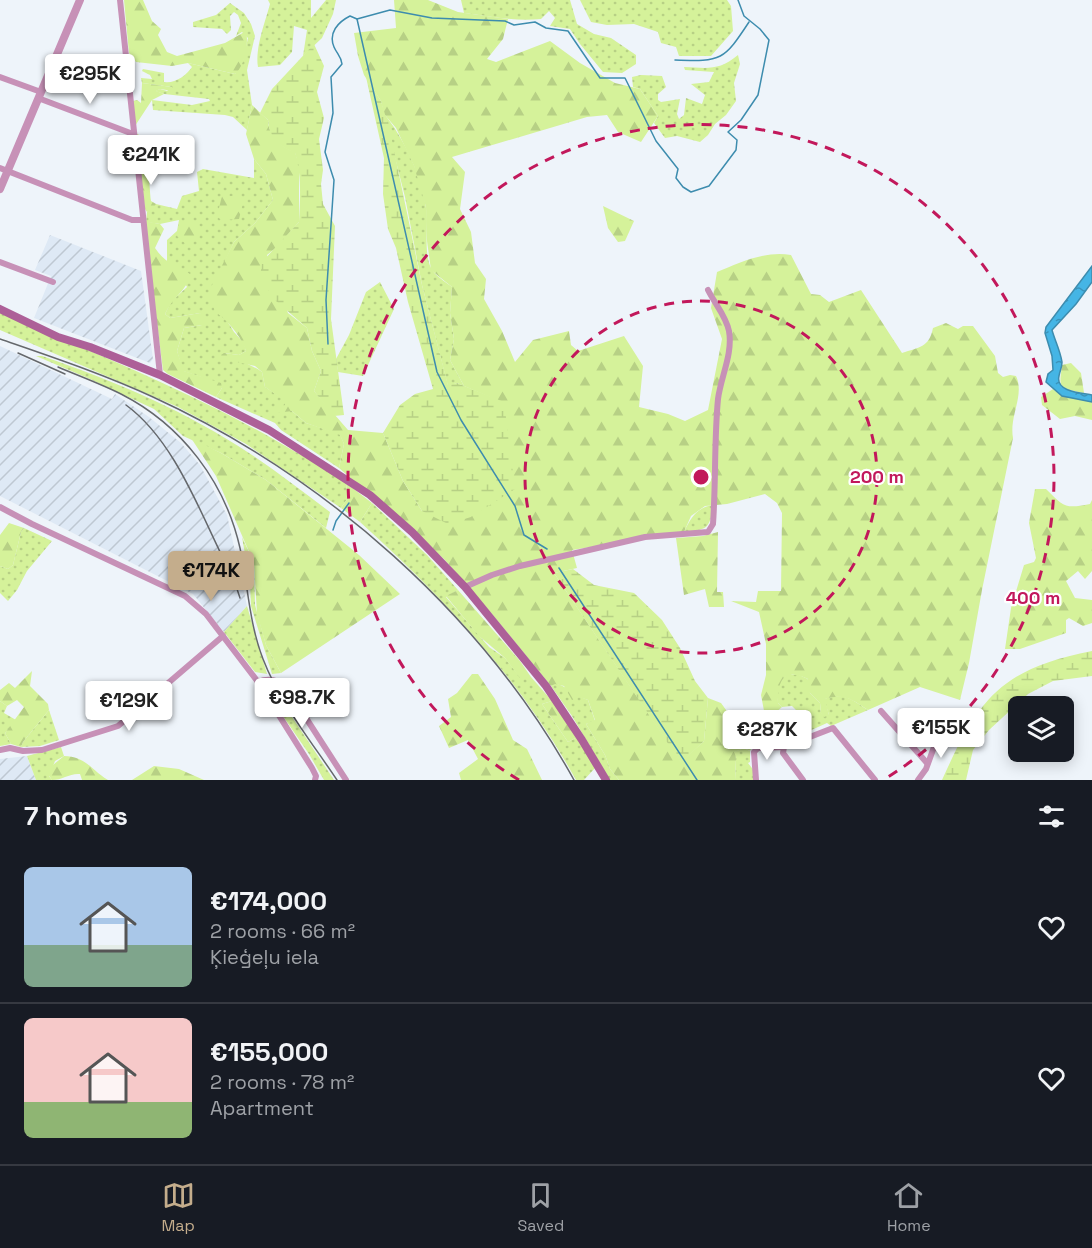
<!DOCTYPE html>
<html lang="en">
<head>
<meta charset="utf-8">
<style>
	body { margin:0; font-family:"Space Grotesk",sans-serif; background:#20242c; color:#f1f3f6; height:100vh; display:flex; flex-direction:column; font-size:22px; white-space:nowrap }
	* { box-sizing:border-box; margin:0 }
	p { font-size:20px; color:#9ea1a6 }
	.icon { flex:none; width:33px; height:33px; fill:none; stroke:currentColor; stroke-width:2; stroke-linecap:round; stroke-linejoin:round }
	.map { position:relative; height:780px; overflow:hidden }
	.sheet { display:flex; flex-direction:column; background:#171b24; flex:1 }
	.sheet>* { flex:none }
	.tools { position:absolute; left:1008px; top:696px; display:grid; gap:12px }
	.tools a { display:grid; place-items:center; width:66px; height:66px; border-radius:9px; background:#171b24; box-shadow:0 3px 15px #0003; font-size:30px }
	.price { position:absolute; translate:-50% -51px; padding:0 14px; border-radius:6px; background:#fff; color:#222; font-size:20px; line-height:39px; filter:drop-shadow(0 2px 3px #0008) }
	.price::after { content:''; position:absolute; left:50%; top:36px; width:18px; height:14px; margin-left:-9px; background:inherit; clip-path:polygon(0 0,100% 0,50% 100%) }
	.price.current { background:#c4ad8c; color:#111 }
	ul { padding:0; list-style:none }
	li { display:flex; align-items:center; gap:18px; height:150px; padding:0 24px }
	li+li { border-top:2px solid #363941 }
	li span { display:grid; place-items:center; flex:none; width:168px; height:120px; border-radius:9px; color:#555 }
	li>.icon { margin-inline-start:auto }
	span .icon { width:72px; height:72px; fill:#fffc; stroke-width:1 }
	li b { font-size:26px }
	h2 { display:flex; justify-content:space-between; align-items:center; height:72px; padding:0 24px; font-size:26px }
	.menu { display:flex; justify-content:space-around; align-items:center; height:84px; border-top:2px solid #363941; background:#171b24; font-size:16px; color:#9ea1a6 }
	.menu a { display:grid; justify-items:center; gap:3px }
	.menu .current { color:#c4ad8c }
	.map>svg:first-child { display:block }
	.industrial { fill:url(#industrial-furrows) }
	.grass { fill:url(#grass-dots) }
	.forest { fill:url(#forest-firs) }
	.wetland { fill:url(#wetland-marsh) }
	.water { fill:url(#water-ripples); stroke:#3d8cae; stroke-width:1.5 }
	.lines { fill:none; stroke-linecap:round; stroke-linejoin:round }
	.stream { stroke:#3d8cae; stroke-width:1.5 }
	.minor { stroke:#c791b7; stroke-width:6 }
	.tertiary { stroke:#c791b7; stroke-width:8 }
	.secondary { stroke:#ad6098; stroke-width:8 }
	.rail { stroke:#65686c; stroke-width:1.5 }
	.ring { fill:none; stroke:#c2185b; stroke-width:3; stroke-dasharray:10 8 }
	.centre { fill:#c2185b; stroke:#fff; stroke-width:3 }
	.ring-label { font-size:18px; text-anchor:middle; font-weight:bold; fill:#c2185b; stroke:#fff; stroke-width:4.5; stroke-linejoin:round; paint-order:stroke }
</style>
</head>
<body>
<div class="map">
<svg width="1092" height="780" viewBox="0 0 1092 780">
	<defs>
		<pattern id="industrial-furrows" width="10" height="10" patternUnits="userSpaceOnUse" patternTransform="scale(1.5)"><rect width="10" height="10" fill="#dee9f5"/><path d="M-1 1l2-2M0 10L10 0M9 11l2-2" fill="none" stroke="#bec8d2"/></pattern>
		<pattern id="grass-dots" width="8" height="8" patternUnits="userSpaceOnUse" patternTransform="scale(1.5)"><rect width="8" height="8" fill="#d5f29a"/><path d="M2 2h.1M6 6h.1" fill="none" stroke="#b7d085" stroke-width="1.8" stroke-linecap="round"/></pattern>
		<pattern id="forest-firs" width="22" height="20" patternUnits="userSpaceOnUse" patternTransform="scale(1.5)"><rect width="22" height="20" fill="#d5f29a"/><path d="M5 1l3.5 6h-7zM16 11l3.5 6h-7z" fill="#b7d085"/></pattern>
		<pattern id="wetland-marsh" width="20" height="14" patternUnits="userSpaceOnUse" patternTransform="scale(1.5)"><rect width="20" height="14" fill="#d5f29a"/><path d="M1 5h8M5 5V1M11 12h8M15 12V8" fill="none" stroke="#b7d085"/></pattern>
		<pattern id="water-ripples" width="26" height="14" patternUnits="userSpaceOnUse" patternTransform="scale(1.5)"><rect width="26" height="14" fill="#45b5e5"/><path d="M2 4q2-2 4 0t4 0M15 11q2-2 4 0t4 0" fill="none" stroke="#3a93ba"/></pattern>
	</defs>
	<rect width="100%" height="100%" fill="#eef4fa"/>
	<g class="industrial">
		<polygon points="50,235 141,271 153,359 150,363 34,318 51,276 35,270"/>
		<polygon points="0,346 112,399 115,394 149,417 181,443 200,465 227,515 247,606 224,632 193,594 0,496"/>
		<polygon points="27,756 36,780 0,780 0,759"/>
	</g>
	<g class="grass">
		<path d="M268,0h43v18l15,-18h10l-3,14 -11,24 -19,18 4,-26 -13,-4 -2,26 -12,13 -22,2c-3,-20 7,-44 12,-63z"/>
		<path d="M461,0h109l7,24 17,10 17,4 25,17v9l-14,9 -19,-1 -23,-28 -10,-15 -20,-3 5,-8 -6,-7 -8,8c-26,3 -51,-3 -77,-6z"/>
		<polygon points="580,0 727,0 731,6 733,31 711,56 679,56 676,47 661,43 658,32 634,24 607,25 591,22"/>
		<path d="M230,3l14,10 7,11 4,12 -8,34 5,35 -5,25 -14,-13 -8,-2 -72,-5 -1,-10 40,5 18,-4 -1,-2 -45,-5 -9,-3 5,-2 7,2 5,-4 -30,-4 -1,-5 11,1 -2,-4 -8,-4 1,-2 21,4v9c10,2 22,-6 28,-15l-4,-4 47,11 8,-14 5,-22 -6,-6 -6,4 5,-13 -3,-8 -4,-3 -4,4 1,14 -4,4 -5,-5 -29,-2v-5l23,-7z"/>
		<path d="M738,55l2,9 -6,19 2,18 -10,14 -11,9 -7,11 -8,7 -23,-6 -12,2 -11,-15 4,-7 -18,-27 -7,-2 -1,-10 9,-2 21,1 4,11 -8,7v6l3,2 19,-3 -3,15 2,5 5,-4 2,-17 16,6 3,-9 -14,-11 18,-2 5,-10 -29,-2 -1,-3c24,1 35,4 54,-12z"/>
		<path d="M384,114c19,22 39,65 42,94 3,18 -3,43 5,60 3,7 15,14 21,19l-2,26 4,26 -4,21 14,26 -7,-3 -9,3 -26,-101 -17,-88z"/>
		<path d="M254,159l12,15 7,26 -18,23 -21,19 -8,17 -2,57 10,16 10,11 2,8 -7,4 -15,-2c12,7 27,11 38,19l3,15 20,13v5l21,18 34,11 4,10 -5,24 -58,-38 -6,-7 -59,-26 6,-9 -21,-11 -18,-6 -6,-20 7,-23 18,-3 -2,-12 -30,5 -5,-4 6,-12 16,-15 -11,-19 -9,-6v-22l10,-9 2,-11 -19,4 -14,-2 1,-10 9,-8 21,5 5,-13 17,-5 -2,-19 6,-3 51,9z"/>
		<polygon points="380,282 394,309 363,376 338,372 336,359 349,335 366,292"/>
		<path d="M0,313c93,39 187,77 275,127 24,14 49,27 71,43l2,15 -7,10 -95,-64 -68,-37 -178,-77z"/>
		<path d="M36,356h6c73,25 146,56 210,99 27,18 52,38 78,57l-4,16 -60,-48 -45,-27 -38,-17 -29,-27 -64,-30z"/>
		<path d="M372,503l55,52 31,35 -12,7 43,50 16,11 15,19h11l21,24 -10,3 26,38 9,-5 18,31 -11,12h-8c-55,-100 -132,-182 -216,-258z"/>
		<path d="M713,505c-3,24 -6,25 -29,27 6,-13 13,-25 29,-27z"/>
		<polygon points="24,528 52,541 27,571 17,590 8,601 0,593 0,566 8,569 13,565 21,532"/>
		<polygon points="242,537 254,563 255,605 266,645 281,673 272,674 251,606 250,583"/>
		<polygon points="247,606 267,674 255,672 224,632"/>
		<path d="M787,675h12l9,4 -2,5 4,9 10,10 1,10 8,2 -5,-16c21,-7 27,0 44,11l-37,16 -4,-3 -20,9 -4,-1 -7,-21 -4,-4 -10,1 -4,-4c0,-12 -2,-21 9,-28z"/>
		<path d="M555,683c13,4 21,13 33,17l7,21 -9,3 19,31 5,14 9,11h-9l-38,-64 -21,-30z"/>
		<polygon points="272,687 334,780 324,780 309,754 274,703 269,695 269,689"/>
		<polygon points="0,701 7,706 4,713 16,720 5,733 11,744 0,746"/>
		<polygon points="49,710 59,740 40,746 21,747 23,742"/>
		<polygon points="61,747 64,756 55,761 49,776 52,780 36,780 27,756"/>
		<polygon points="744,748 750,751 750,762 748,763 755,772 755,780 735,780 736,759 734,752"/>
	</g>
	<g class="forest">
		<path d="M124,0h19l9,21 9,8 -3,6 9,17 10,4 48,-13 21,-12c3,12 -1,35 -11,43l-47,-11 -16,3 -36,-4 -7,-9z"/>
		<path d="M394,0h34l30,12 50,7 -5,20 -16,20 9,3 54,-21 30,22 35,20 25,6 18,27 -17,26 -23,-10 -11,-17 -20,2 -135,40 13,15 -5,37 11,23 4,31 11,16 -2,20 18,32 13,31 18,-22 36,-9 2,14 7,6 46,-15 19,30 -4,41 29,7 17,7 23,-11 14,-71 -11,-31 6,-36c22,-9 49,-22 74,-17l20,39 9,1 9,7 32,-12 41,63c17,-6 27,-5 31,-25l13,-5 12,6 5,-3h10l22,30 3,17 5,4 7,-2 6,1c9,19 -7,40 -3,62l-31,152 -13,73 -9,37 -40,-13 -52,23c-16,-11 -25,-17 -43,-11l4,16 -5,2 -3,-4 -1,-10 -10,-10 -8,-3v-4l6,-7c-25,-11 -30,1 -30,24l4,4 -8,7 -9,2 -4,-21 5,-20v-31l-7,-32 -28,-11 25,1 2,-11h23l1,-78 -5,-10 -12,-9 -38,10 -22,2 -14,10 -7,16 -112,18 5,18 -23,5 127,189 23,-21 4,-43 13,5 13,18 22,16 -6,14 -6,-3 -9,4 1,7 -1,21h-116l-9,-11 -5,-14 -19,-31 9,-4 -7,-20 -9,-3 -7,3 -8,-14 -9,-2 -4,2 -59,-72 -48,-55 -105,-91 5,-24 -4,-9 -34,-12 -14,-12 -16,2v-4l9,-4v-4l-20,-14 -3,-15 -7,-6 -32,-7 -2,-4 3,-2 15,2 7,-4c-3,-12 -20,-33 -31,-39l-6,-21 25,-49 21,-19 18,-23 -7,-26 -12,-15 -8,-25 6,-29 16,15c0,14 13,28 27,32l4,13v57l-22,25 -10,8 21,58 19,15 5,23 9,20 -7,20 34,39 35,3 20,48 19,30 82,-108 -40,-17 -14,-26 4,-21 -4,-26 2,-26 -21,-17 -4,-29 -1,-34 -12,-41 -18,-38 -12,-14 -3,-13 -17,-26 -6,-19 -4,-23 42,-5z"/>
		<polygon points="142,83 172,87 173,91 160,89 156,91 164,94 152,100 135,126 133,101 137,100 141,103"/>
		<path d="M138,134c11,12 11,51 13,67l5,3 -4,6 -5,2 -2,-3 -10,-74z"/>
		<polygon points="222,196 238,196 243,203 239,219 221,220 217,216"/>
		<polygon points="603,206 634,221 625,241 618,242 608,228"/>
		<path d="M144,221l16,3 4,5 -9,19c14,20 21,14 36,27 -5,16 -19,23 -26,39l5,4 30,-5 5,7 -3,5 -18,3 -7,23 7,20 37,12 1,5 -6,9 -48,-23 -5,-4z"/>
		<polygon points="185,221 194,222 201,227 199,238 188,246 177,236"/>
		<path d="M1071,363l10,10 3,20c-26,-5 -25,-4 -22,-28z"/>
		<polygon points="1053,389 1062,396 1092,402 1092,420 1075,416 1060,419 1042,405 1041,397"/>
		<polygon points="191,438 221,453 266,480 359,555 400,594 281,673 266,645 257,614 254,563 216,476"/>
		<polygon points="346,483 372,503 360,522 341,508 348,498"/>
		<path d="M1035,489h11c18,18 19,20 44,15l2,-4v71l-7,8 -7,-8 -12,10 9,17 17,2v23l-9,3 -14,-8 -3,2v13l-46,16h-15l6,-41 13,-43 10,-3 2,-4 -7,-35z"/>
		<polygon points="9,523 24,528 21,532 13,565 8,569 0,566 0,535"/>
		<polygon points="718,532 717,592 723,592 724,607 709,607 705,589 684,595 676,538 703,536"/>
		<polygon points="458,590 520,661 531,677 520,678 505,658 479,636 446,596"/>
		<polygon points="32,671 30,686 48,704 49,710 23,742 21,747 11,744 5,733 24,707 17,700 7,706 0,701 0,690 9,683 15,688"/>
		<polygon points="472,674 478,674 495,699 513,740 527,749 542,780 461,780 459,773 478,759 468,740 449,748 439,726 451,717 448,699 457,693"/>
		<polygon points="552,701 577,737 568,742 542,704"/>
		<path d="M64,756c23,1 27,14 44,24h-26l-2,-6c-10,-1 -18,6 -28,6l-5,-7 1,-4z"/>
		<polygon points="154,766 179,769 204,780 132,780"/>
	</g>
	<g class="wetland">
		<path d="M314,44l10,22 -7,26 7,26 -5,21 4,31 -2,14 2,20 12,22 -4,93 13,96 -10,1 -20,-25 7,-20 -9,-20 -5,-23 -31,-27 -16,-23 2,-16 37,-40c1,-23 3,-47 -4,-69 -16,-7 -26,-15 -27,-33l-8,-7 12,-24z"/>
		<polygon points="366,77 381,101 390,131 422,285 448,385 457,383 504,402 515,489 471,517 448,524 422,511 403,481 383,433 400,405 415,394 433,389 408,302 396,248 388,229 383,194 384,158"/>
		<polygon points="573,569 594,585 634,593 662,620 680,648 695,681 708,698 704,741 681,763 554,573"/>
		<path d="M1092,651v25l-39,5 -25,13 -39,36 -16,20 -7,30h-24c37,-82 59,-111 150,-129z"/>
	</g>
	<path class="water" d="M1092,266v16l-16,22 -24,26c3,11 8,20 10,32 0,6 -2,8 -3,14 -4,16 23,17 33,19v7l-30,-6 -16,-14 2,-8 5,-4 -1,-14 -7,-23 1,-6z"/>
	<g class="lines">
		<g class="stream">
			<path d="M675,60c47,2 49,0 74,-38"/>
			<path d="M328,344l-2,-44 8,-120 -9,-28 8,-39 -2,-36 11,-13c-1,-8 -5,-10 -8,-17 -6,-14 4,-25 16,-31l7,3"/>
			<polyline points="333,530 336,521 349,503"/>
			<polyline points="547,549 524,535 515,506 461,420 437,372 357,19 390,10 432,18 505,21 514,25 535,22 546,28 568,31 600,78 625,78 656,141 678,169 676,178 683,187 691,192 709,186 736,150 737,140 728,132 741,120 758,95 769,40 760,29 744,16 738,0"/>
			<polyline points="559,568 697,780"/>
		</g>
		<g class="minor">
			<polyline points="120,0 160,375"/>
			<polyline points="0,77 41,92"/>
			<polyline points="38,98 133,134"/>
			<polyline points="0,168 132,220 143,220"/>
			<polyline points="0,262 53,282"/>
			<path d="M0,507l32,17 153,72 21,18 52,68c10,-4 20,-2 28,5l60,93"/>
			<path d="M465,587l27,-12 28,-9 125,-29 63,-5 5,-8c3,-42 1,-83 5,-125 3,-23 15,-45 11,-68 -3,-15 -14,-27 -21,-41"/>
			<polyline points="258,682 312,768 316,776 315,780"/>
			<polyline points="881,711 927,763"/>
			<polyline points="0,750 10,748 23,751 42,750 118,726 223,636"/>
			<polyline points="756,780 754,752 758,748 784,747"/>
			<polyline points="803,780 783,753 784,747 833,728 875,780"/>
			<polyline points="918,780 926,769 942,725"/>
		</g>
		<polyline class="tertiary" points="0,189 80,0"/>
		<polyline class="secondary" points="0,309 58,337 90,347 160,375 269,430 370,495 412,532 465,587 546,686 582,740 606,780"/>
		<g class="rail">
			<path d="M0,339c52,18 103,35 153,58 172,79 329,217 421,383"/>
			<polyline points="18,353 65,374"/>
			<path d="M58,367c21,9 43,17 63,27 61,31 104,88 119,154 8,37 9,75 23,111 17,44 48,82 74,121"/>
			<path d="M126,405c48,35 73,105 99,157l9,18 6,18"/>
		</g>
	</g>
	<g class="ring">
		<circle cx="701" cy="477" r="176"/>
		<path d="M519 780A353 353 0 1 1 883 780"/>
	</g>
	<circle cx="701" cy="477" r="9" class="centre"/>
	<g class="ring-label">
		<text x="877" y="483">200 m</text>
		<text x="1033" y="604">400 m</text>
	</g>
</svg>
<div class="tools">
<a><svg class="icon" aria-label="layers" viewBox="0 0 24 24"><path d="M12 4l9 5-9 5-9-5zM3 14l9 5 9-5"/></svg></a>
</div>
<b class="price" style="left:90px;top:105px">€295K</b>
<b class="price" style="left:151px;top:186px">€241K</b>
<b class="price current" style="left:211px;top:602px">€174K</b>
<b class="price" style="left:302px;top:729px">€98.7K</b>
<b class="price" style="left:129px;top:732px">€129K</b>
<b class="price" style="left:941px;top:759px">€155K</b>
<b class="price" style="left:767px;top:761px">€287K</b>
</div>
<section class="sheet">
<h2>7 homes<svg class="icon" aria-label="filters" viewBox="0 0 24 24"><path d="M4 7h16M4 17h16"/><circle cx="9" cy="7" r="2"/><circle cx="15" cy="17" r="2"/></svg></h2>
<ul>
<li><span style="background:linear-gradient(#a9c7e8 65%,#7fa58c 0)"><svg class="icon" aria-label="home" viewBox="0 0 24 24"><path d="M3 11l9-7 9 7M6 9v11h12V9"/></svg></span><div><b>€174,000</b><p>2 rooms · 66 m²</p><p>Ķieģeļu iela</p></div><svg class="icon" aria-label="heart" viewBox="0 0 24 24"><path d="M12 20l-8-8c-3-5 5-10 8-4 3-6 11-1 8 4z"/></svg></li>
<li><span style="background:linear-gradient(#f6c9c9 70%,#8fb573 0)"><svg class="icon" aria-label="home" viewBox="0 0 24 24"><path d="M3 11l9-7 9 7M6 9v11h12V9"/></svg></span><div><b>€155,000</b><p>2 rooms · 78 m²</p><p>Apartment</p></div><svg class="icon" aria-label="heart" viewBox="0 0 24 24"><path d="M12 20l-8-8c-3-5 5-10 8-4 3-6 11-1 8 4z"/></svg></li>
</ul>
</section>
<nav class="menu">
<a class="current"><svg class="icon" aria-label="map" viewBox="0 0 24 24"><path d="M3 6l6-2 6 2 6-2v14l-6 2-6-2-6 2zM9 4v14M15 6v14"/></svg>Map</a>
<a><svg class="icon" aria-label="saved" viewBox="0 0 24 24"><path d="M7 4h10v16l-5-4-5 4z"/></svg>Saved</a>
<a><svg class="icon" aria-label="home" viewBox="0 0 24 24"><path d="M3 11l9-7 9 7M6 9v11h12V9"/></svg>Home</a>
</nav>
</body>
</html>
